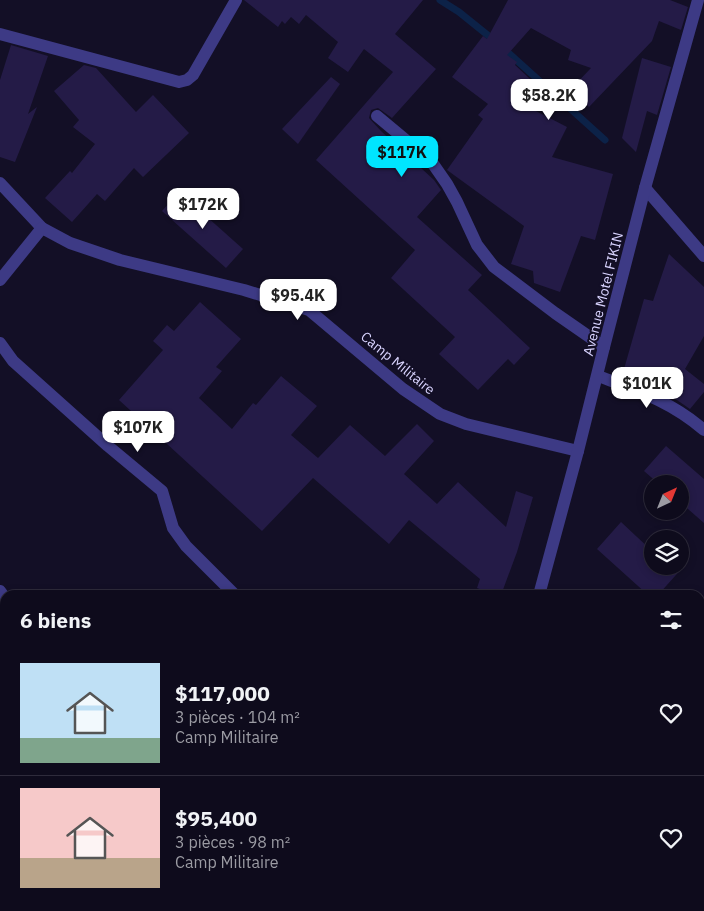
<!DOCTYPE html>
<html lang="fr">
<head>
<meta charset="utf-8">
<style>
	body { margin:0; font-family:"IBM Plex Sans",sans-serif; background:#1c1929; color:#f1f3f6; height:100vh; display:flex; flex-direction:column; font-size:19px; white-space:nowrap }
	* { box-sizing:border-box; margin:0 }
	p { font-size:16px; color:#9b9ba3 }
	.icon { flex:none; width:28px; height:28px; fill:none; stroke:currentColor; stroke-width:2; stroke-linecap:round; stroke-linejoin:round }
	.map { position:relative; flex:1; overflow:hidden }
	.panel { position:absolute; left:0px; top:590px; width:705px; height:321px; display:flex; flex-direction:column; background:#0e0b1c; border-radius:15px 15px 0 0; box-shadow:0 2px 8px #0003,0 0 0 1px #2e2b3b }
	.panel>* { flex:none }
	.needle { width:32px; rotate:43deg }
	.buttons { position:absolute; left:644px; top:475px; display:grid; gap:10px }
	.buttons a { display:grid; place-items:center; width:45px; height:45px; border-radius:50%; background:#0e0b1c; box-shadow:0 2px 8px #0003,0 0 0 1px #2e2b3b; font-size:25px }
	.price { position:absolute; translate:-50% -42px; padding:0 11px; border-radius:10px; background:#fff; color:#222; font-size:16px; line-height:32px; filter:drop-shadow(0 1px 2px #0008) }
	.price::after { content:''; position:absolute; left:50%; top:30px; width:15px; height:11px; margin-left:-8px; background:inherit; clip-path:polygon(0 0,100% 0,50% 100%) }
	.price.selected { background:#00e5ff; color:#111 }
	ul { padding:0; list-style:none }
	li { display:flex; align-items:center; gap:15px; height:125px; padding:0 20px }
	li+li { border-top:1px solid #2e2b3b }
	li span { display:grid; place-items:center; flex:none; width:140px; height:100px; border-radius:0px; color:#555 }
	li>.icon { margin-inline-start:auto }
	span .icon { width:60px; height:60px; fill:#fffc; stroke-width:1 }
	li b { font-size:21px }
	h2 { display:flex; justify-content:space-between; align-items:center; height:60px; padding:0 20px; font-size:21px }
	.map>svg:first-child { display:block }
	.lines { fill:none; stroke-linecap:round; stroke-linejoin:round }
	.stream { stroke:#0c2248; stroke-width:7 }
	.building { fill:#241b47 }
	.service { stroke:#3d3a85; stroke-width:12 }
	.minor { stroke:#3d3a85; stroke-width:12 }
	.labels { text-anchor:middle; dominant-baseline:central; stroke-width:4; stroke-linejoin:round; paint-order:stroke }
	.street-label { font-size:14px; fill:#d9d4ff; stroke:#130f26 }
</style>
</head>
<body>
<div class="map">
<svg width="704" height="911" viewBox="0 0 704 911">
	<rect width="100%" height="100%" fill="#130f26"/>
	<g class="lines">
		<g class="stream">
			<polyline points="440,0 459,12 495,41"/>
			<polyline points="503,48 605,140"/>
		</g>
	</g>
	<g class="building">
		<polygon points="244,0 423,0 395,34 436,69 392,118 378,108 371,110 369,118 381,131 434,180 441,190 417,217 482,275 468,290 530,348 514,365 508,359 478,390 439,354 455,337 391,278 415,250 316,160 393,72 364,49 348,72 328,58 338,42 306,15 299,24 291,17 285,24 282,21 278,27"/>
		<polygon points="508,0 670,0 688,7 681,30 659,21 652,41 589,107 571,89 591,68 568,60 571,50 531,28 507,55 517,62 515,65 544,92 530,108 567,127 552,157 613,174 595,240 581,236 560,292 534,283 533,271 511,264 524,226 447,170 483,119 478,115 488,104 452,77 483,36 487,39"/>
		<polygon points="11,45 48,56 28,114 37,107 15,162 0,157 0,80"/>
		<polygon points="642,58 671,67 657,115 647,111 636,152 622,138"/>
		<polygon points="84,65 96,68 136,112 153,95 189,133 143,177 134,168 105,201 97,194 72,222 45,198 70,171 72,173 95,144 73,127 79,120 54,91"/>
		<polygon points="331,77 340,84 298,144 282,129"/>
		<polygon points="179,192 243,249 226,268 162,211"/>
		<polygon points="669,254 704,287 704,336 685,369 704,384 704,392 690,409 674,398 676,396 658,391 622,376 644,299 653,301"/>
		<polygon points="200,302 241,339 216,367 222,371 199,398 232,429 253,403 256,405 281,376 317,406 291,435 318,458 350,425 385,456 417,424 434,441 404,474 437,504 458,482 506,527 516,491 533,497 517,552 501,595 495,595 477,588 480,579 409,520 389,544 313,478 262,531 119,400 163,350 153,341 167,325 174,331"/>
		<polygon points="666,446 704,479 704,523 680,502 680,484 659,484 644,471"/>
		<polygon points="621,522 652,551 652,566 684,566 658,595 648,595 597,549"/>
	</g>
	<g class="lines">
		<g class="service">
			<polyline points="0,34 179,82 187,80 193,75 236,0"/>
			<polyline points="377,116 431,161 447,184 457,202 477,245 494,267 555,313 604,347"/>
			<polyline points="645,188 704,256"/>
		</g>
		<g class="minor">
			<polyline points="0,183 42,228"/>
			<polyline points="0,280 42,228 70,243 120,260 244,290 309,310 403,389 440,414 466,424 578,451"/>
			<polyline points="0,343 13,361 108,446 162,491 173,528 186,546 235,595"/>
			<path d="M598,376c40,15 72,25 106,54"/>
			<polyline points="0,591 5,598"/>
			<polyline points="539,595 578,451 604,347 645,188 698,0"/>
			<polyline points="700,744 704,746"/>
			<polyline points="688,906 695,911"/>
			<polyline points="449,911 451,906"/>
		</g>
	</g>
	<g class="labels">
		<g class="street-label">
			<text transform="translate(603 294) rotate(-76)">Avenue Motel FIKIN</text>
			<text transform="translate(398 363) rotate(39)">Camp Militaire</text>
		</g>
	</g>
</svg>
<div class="buttons">
<a><svg class="needle" viewBox="-14 -14 28 28"><path d="M0-13l5 13h-10z" fill="#e53935"/><path d="M0 13l5-13h-10z" fill="#9b9ba3"/></svg></a>
<a><svg class="icon" aria-label="layers" viewBox="0 0 24 24"><path d="M12 4l9 5-9 5-9-5zM3 14l9 5 9-5"/></svg></a>
</div>
<b class="price" style="left:549px;top:121px">$58.2K</b>
<b class="price selected" style="left:402px;top:178px">$117K</b>
<b class="price" style="left:203px;top:230px">$172K</b>
<b class="price" style="left:298px;top:321px">$95.4K</b>
<b class="price" style="left:647px;top:409px">$101K</b>
<b class="price" style="left:138px;top:453px">$107K</b>
<section class="panel">
<h2>6 biens<svg class="icon" aria-label="filters" viewBox="0 0 24 24"><path d="M4 7h16M4 17h16"/><circle cx="9" cy="7" r="2"/><circle cx="15" cy="17" r="2"/></svg></h2>
<ul>
<li><span style="background:linear-gradient(#bfe0f5 75%,#7fa58c 0)"><svg class="icon" aria-label="home" viewBox="0 0 24 24"><path d="M3 11l9-7 9 7M6 9v11h12V9"/></svg></span><div><b>$117,000</b><p>3 pièces · 104 m²</p><p>Camp Militaire</p></div><svg class="icon" aria-label="heart" viewBox="0 0 24 24"><path d="M12 20l-8-8c-3-5 5-10 8-4 3-6 11-1 8 4z"/></svg></li>
<li><span style="background:linear-gradient(#f6c9c9 70%,#b9a48a 0)"><svg class="icon" aria-label="home" viewBox="0 0 24 24"><path d="M3 11l9-7 9 7M6 9v11h12V9"/></svg></span><div><b>$95,400</b><p>3 pièces · 98 m²</p><p>Camp Militaire</p></div><svg class="icon" aria-label="heart" viewBox="0 0 24 24"><path d="M12 20l-8-8c-3-5 5-10 8-4 3-6 11-1 8 4z"/></svg></li>
</ul>
</section>
</div>
</body>
</html>
